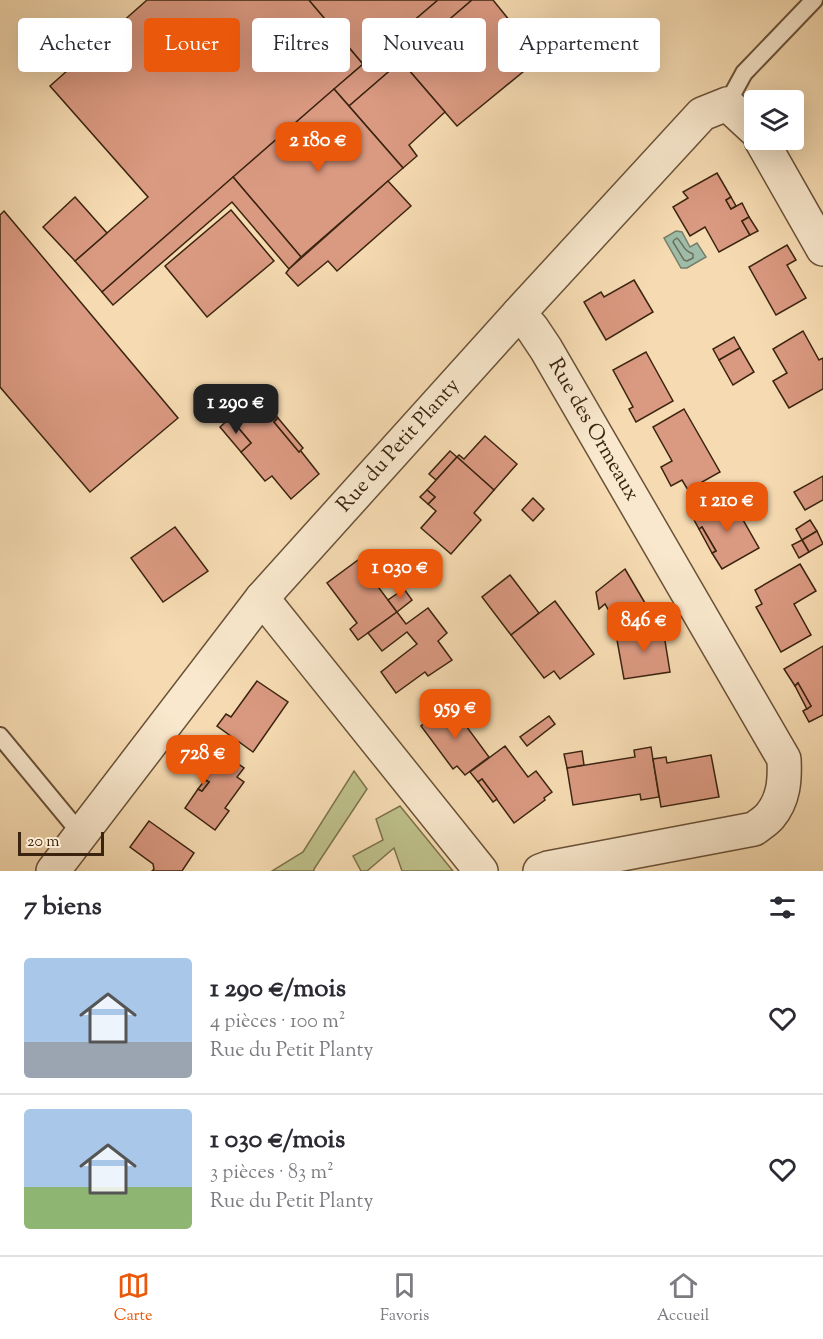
<!DOCTYPE html>
<html lang="fr">
<head>
<meta charset="utf-8">
<style>
	body { margin:0; font-family:"Sorts Mill Goudy",serif; background:#f2f2f3; color:#2b2b33; height:100vh; display:flex; flex-direction:column; font-size:22px; white-space:nowrap }
	* { box-sizing:border-box; margin:0 }
	p { font-size:20px; color:#7c7c81 }
	.icon { flex:none; width:33px; height:33px; fill:none; stroke:currentColor; stroke-width:2; stroke-linecap:round; stroke-linejoin:round }
	.map { position:relative; height:871px; overflow:hidden }
	.sheet { display:flex; flex-direction:column; background:#fff; flex:1 }
	.sheet>* { flex:none }
	.banner { position:absolute; left:18px; top:18px; width:788px; height:54px; display:flex; gap:12px }
	.buttons { position:absolute; left:744px; top:90px; display:grid; gap:12px }
	.buttons a { display:grid; place-items:center; width:60px; height:60px; border-radius:6px; background:#fff; box-shadow:0 6px 24px #0002; font-size:30px }
	.scale { position:absolute; left:18px; bottom:15px; width:86px; box-sizing:border-box; padding-left:6px; border:3px solid #3b240f; border-top:0; font-size:16px; line-height:21px; white-space:nowrap; color:#3b240f; -webkit-text-stroke:4px #f9e8cd; paint-order:stroke }
	.price { position:absolute; translate:-50% -51px; padding:0 14px; border-radius:12px; background:#ea580c; color:#fff; font-size:20px; line-height:39px; filter:drop-shadow(0 2px 3px #0008) }
	.price::after { content:''; position:absolute; left:50%; top:36px; width:18px; height:14px; margin-left:-9px; background:inherit; clip-path:polygon(0 0,100% 0,50% 100%) }
	.price.on { background:#222; color:#fff }
	ul { padding:0; list-style:none }
	li { display:flex; align-items:center; gap:18px; height:150px; padding:0 24px }
	li+li { border-top:2px solid #e1e1e2 }
	li span { display:grid; place-items:center; flex:none; width:168px; height:120px; border-radius:6px; color:#555 }
	li>.icon { margin-inline-start:auto }
	span .icon { width:72px; height:72px; fill:#fffc; stroke-width:1 }
	li b { font-size:26px }
	h2 { display:flex; justify-content:space-between; align-items:center; height:72px; padding:0 24px; font-size:26px }
	.chip { padding:0 21px; border-radius:6px; background:#fff; box-shadow:0 6px 24px #0002; font-size:21px; line-height:54px }
	.chip.on { background:#ea580c; color:#fff }
	.menu { display:flex; justify-content:space-around; align-items:center; height:84px; border-top:2px solid #e1e1e2; background:#fff; font-size:16px; color:#7c7c81 }
	.menu a { display:grid; justify-items:center; gap:3px }
	.menu .on { color:#ea580c }
	.map>svg:first-child { display:block }
	.green { fill:#bec08a; stroke:#7c724c; stroke-width:1.5 }
	.water { fill:#9ebca7; stroke:#767f6a; stroke-width:1.5 }
	.lines { fill:none; stroke-linecap:round; stroke-linejoin:round }
	.shore { stroke:#6c705b; stroke-width:1.5 }
	.building { fill:#da9981; stroke:#3b240f; stroke-width:1.5 }
	.lane-casing { stroke:#6a5238; stroke-width:20 }
	.street-casing { stroke:#6a5238; stroke-width:36 }
	.lane { stroke:#f9e8cd; stroke-width:16 }
	.street { stroke:#f9e8cd; stroke-width:33 }
	.labels { text-anchor:middle; dominant-baseline:central; stroke-width:4.5; stroke-linejoin:round; paint-order:stroke }
	.street-label { font-size:21px; fill:#3b240f; stroke:#f9e8cd }
</style>
</head>
<body>
<div class="map">
<svg width="823" height="871" viewBox="0 0 823 871">
	<rect width="100%" height="100%" fill="#f6dbb2"/>
	<filter id="stains"><feTurbulence type="fractalNoise" baseFrequency=".00333" numOctaves="4"/><feColorMatrix values="0 0 0 0 .2 0 0 0 0 .09 0 0 0 0 .02 0 0 0 .5 -.17"/></filter>
	<radialGradient id="worn" r=".72"><stop offset=".6" stop-color="#630" stop-opacity="0"/><stop offset="1" stop-color="#630" stop-opacity=".3"/></radialGradient>
	<g class="green">
		<polygon points="354,771 367,789 314,869 314,871 272,871 303,852"/>
		<polygon points="400,806 453,871 402,871 394,848 367,871 361,871 353,856 383,840 376,819"/>
	</g>
	<polygon class="water" points="676,231 682,232 690,247 697,243 706,257 687,268 681,268 664,238"/>
	<g class="lines">
		<path class="shore" d="M677,238c7,6 5,12 16,16v4l-6,3 -3,-1 -11,-18 1,-2z"/>
	</g>
	<g class="building">
		<polygon points="147,0 309,0 363,64 102,292 75,261 148,197 50,86"/>
		<polygon points="309,0 438,0 363,64"/>
		<polygon points="438,0 472,0 349,106 334,89"/>
		<polygon points="472,0 493,0 540,58 457,126 401,61"/>
		<polygon points="401,61 445,112 409,145 417,156 403,168 349,106"/>
		<polygon points="334,89 403,168 301,257 233,177"/>
		<polygon points="717,173 731,197 726,200 731,209 742,203 749,217 742,221 750,235 719,252 705,227 690,236 673,207 688,198 683,192"/>
		<polygon points="233,177 301,257 289,269 232,202 113,305 102,292"/>
		<polygon points="388,181 411,206 337,271 328,261 298,286 286,273 289,269"/>
		<polygon points="75,197 107,233 75,261 43,227"/>
		<polygon points="731,197 736,206 731,209 726,200"/>
		<polygon points="231,210 274,261 207,317 165,266"/>
		<polygon points="4,211 178,418 90,492 0,387 0,215"/>
		<polygon points="749,217 758,231 750,235 742,221"/>
		<polygon points="787,245 796,260 787,265 806,298 776,315 749,267"/>
		<polygon points="634,280 653,312 606,340 584,302 601,292 604,297"/>
		<polygon points="803,331 819,360 823,358 823,389 789,408 773,381 787,373 773,349"/>
		<polygon points="734,337 740,348 719,360 713,349"/>
		<polygon points="740,348 754,372 733,385 719,360"/>
		<polygon points="646,352 673,401 636,422 629,409 633,407 613,370"/>
		<polygon points="258,394 278,418 274,422 299,452 300,450 319,474 291,499 272,476 265,481 241,452 251,443 230,418"/>
		<polygon points="684,409 720,472 688,490 682,480 671,486 661,467 672,461 653,427"/>
		<polygon points="230,418 251,443 241,452 220,427"/>
		<polygon points="278,418 303,448 299,452 274,422"/>
		<polygon points="485,436 517,464 494,490 457,457 459,455 464,459"/>
		<polygon points="450,451 457,457 436,480 429,474"/>
		<polygon points="457,457 494,490 474,513 481,520 451,554 421,528 436,511 428,504 435,497 427,490"/>
		<polygon points="823,476 823,500 805,510 794,492"/>
		<polygon points="427,490 435,497 428,504 420,497"/>
		<polygon points="730,497 759,548 722,569 712,553 716,551 702,527 699,529 693,518"/>
		<polygon points="533,498 544,509 533,521 522,510"/>
		<polygon points="810,520 817,531 802,540 796,529"/>
		<polygon points="175,527 208,571 163,602 131,558"/>
		<polygon points="702,527 716,551 712,553 699,529"/>
		<polygon points="817,531 823,544 809,552 802,540"/>
		<polygon points="802,540 809,552 799,558 792,545"/>
		<polygon points="358,560 397,612 358,640 350,629 357,623 327,583"/>
		<polygon points="800,564 816,591 794,604 811,635 781,652 756,607 762,604 755,590"/>
		<polygon points="625,569 655,620 624,638 605,604 599,609 596,592"/>
		<polygon points="510,575 539,613 511,635 482,597"/>
		<polygon points="404,589 412,600 397,612 388,600"/>
		<polygon points="555,601 594,654 560,679 554,671 544,678 511,635"/>
		<polygon points="428,608 447,633 438,641 452,660 428,676 425,672 396,693 381,672 417,644 407,632 382,651 368,633 397,612 406,624"/>
		<polygon points="655,620 665,641 670,672 624,679 617,640 624,638"/>
		<polygon points="823,646 823,715 809,722 803,711 811,706 798,683 795,686 784,669"/>
		<polygon points="257,681 288,702 253,752 217,726 226,714 231,717"/>
		<polygon points="798,683 811,706 807,709 795,686"/>
		<polygon points="450,704 489,757 465,775 457,766 453,769 421,726"/>
		<polygon points="549,716 555,724 527,746 520,737"/>
		<polygon points="206,741 244,768 237,777 244,782 225,808 229,811 215,830 185,808 198,789 202,791 209,782 187,767"/>
		<polygon points="505,746 528,777 536,771 552,792 544,798 545,800 514,823 482,779 478,782 470,772"/>
		<polygon points="651,747 659,797 641,800 640,794 573,805 567,768 635,757 634,750"/>
		<polygon points="582,751 584,765 567,768 564,754"/>
		<polygon points="711,755 719,797 661,807 653,759 666,757 667,763"/>
		<polygon points="482,779 497,799 493,802 478,782"/>
		<polygon points="205,780 209,782 202,791 198,789"/>
		<polygon points="149,821 194,853 182,871 152,871 154,869 153,864 130,847"/>
	</g>
	<g class="lines">
		<defs>
			<g id="lane">
				<polyline points="727,104 744,73 814,0"/>
				<polyline points="0,736 81,834"/>
			</g>
			<g id="street">
				<polyline points="761,140 823,249"/>
				<path d="M519,313l13,15 14,21 238,410c1,21 0,40 -14,57 -4,5 -11,9 -16,13l-206,39 -8,3"/>
				<polyline points="262,598 481,871"/>
				<polyline points="53,871 262,598 519,313 702,114 727,104 754,129"/>
			</g>
		</defs>
		<use href="#lane" class="lane-casing"/>
		<use href="#street" class="street-casing"/>
		<use href="#lane" class="lane"/>
		<use href="#street" class="street"/>
	</g>
	<g class="labels">
		<g class="street-label">
			<text transform="translate(593 430) rotate(60)">Rue des Ormeaux</text>
			<text transform="translate(399 446) rotate(-48)">Rue du Petit Planty</text>
		</g>
	</g>
	<rect width="100%" height="100%" filter="url(#stains)"/>
	<rect width="100%" height="100%" fill="url(#worn)"/>
</svg>
<div class="buttons">
<a><svg class="icon" aria-label="layers" viewBox="0 0 24 24"><path d="M12 4l9 5-9 5-9-5zM3 14l9 5 9-5"/></svg></a>
</div>
<div class="scale">20 m</div>
<b class="price" style="left:318px;top:173px">2 180 €</b>
<b class="price on" style="left:236px;top:435px">1 290 €</b>
<b class="price" style="left:727px;top:533px">1 210 €</b>
<b class="price" style="left:400px;top:600px">1 030 €</b>
<b class="price" style="left:644px;top:653px">846 €</b>
<b class="price" style="left:455px;top:740px">959 €</b>
<b class="price" style="left:203px;top:786px">728 €</b>
<div class="banner">
<a class="chip">Acheter</a>
<a class="chip on">Louer</a>
<a class="chip">Filtres</a>
<a class="chip">Nouveau</a>
<a class="chip">Appartement</a>
</div>
</div>
<section class="sheet">
<h2>7 biens<svg class="icon" aria-label="filters" viewBox="0 0 24 24"><path d="M4 7h16M4 17h16"/><circle cx="9" cy="7" r="2"/><circle cx="15" cy="17" r="2"/></svg></h2>
<ul>
<li><span style="background:linear-gradient(#a9c7e8 70%,#9aa5b1 0)"><svg class="icon" aria-label="home" viewBox="0 0 24 24"><path d="M3 11l9-7 9 7M6 9v11h12V9"/></svg></span><div><b>1 290 €/mois</b><p>4 pièces · 100 m²</p><p>Rue du Petit Planty</p></div><svg class="icon" aria-label="heart" viewBox="0 0 24 24"><path d="M12 20l-8-8c-3-5 5-10 8-4 3-6 11-1 8 4z"/></svg></li>
<li><span style="background:linear-gradient(#a9c7e8 65%,#8fb573 0)"><svg class="icon" aria-label="home" viewBox="0 0 24 24"><path d="M3 11l9-7 9 7M6 9v11h12V9"/></svg></span><div><b>1 030 €/mois</b><p>3 pièces · 83 m²</p><p>Rue du Petit Planty</p></div><svg class="icon" aria-label="heart" viewBox="0 0 24 24"><path d="M12 20l-8-8c-3-5 5-10 8-4 3-6 11-1 8 4z"/></svg></li>
</ul>
</section>
<nav class="menu">
<a class="on"><svg class="icon" aria-label="map" viewBox="0 0 24 24"><path d="M3 6l6-2 6 2 6-2v14l-6 2-6-2-6 2zM9 4v14M15 6v14"/></svg>Carte</a>
<a><svg class="icon" aria-label="saved" viewBox="0 0 24 24"><path d="M7 4h10v16l-5-4-5 4z"/></svg>Favoris</a>
<a><svg class="icon" aria-label="home" viewBox="0 0 24 24"><path d="M3 11l9-7 9 7M6 9v11h12V9"/></svg>Accueil</a>
</nav>
</body>
</html>
